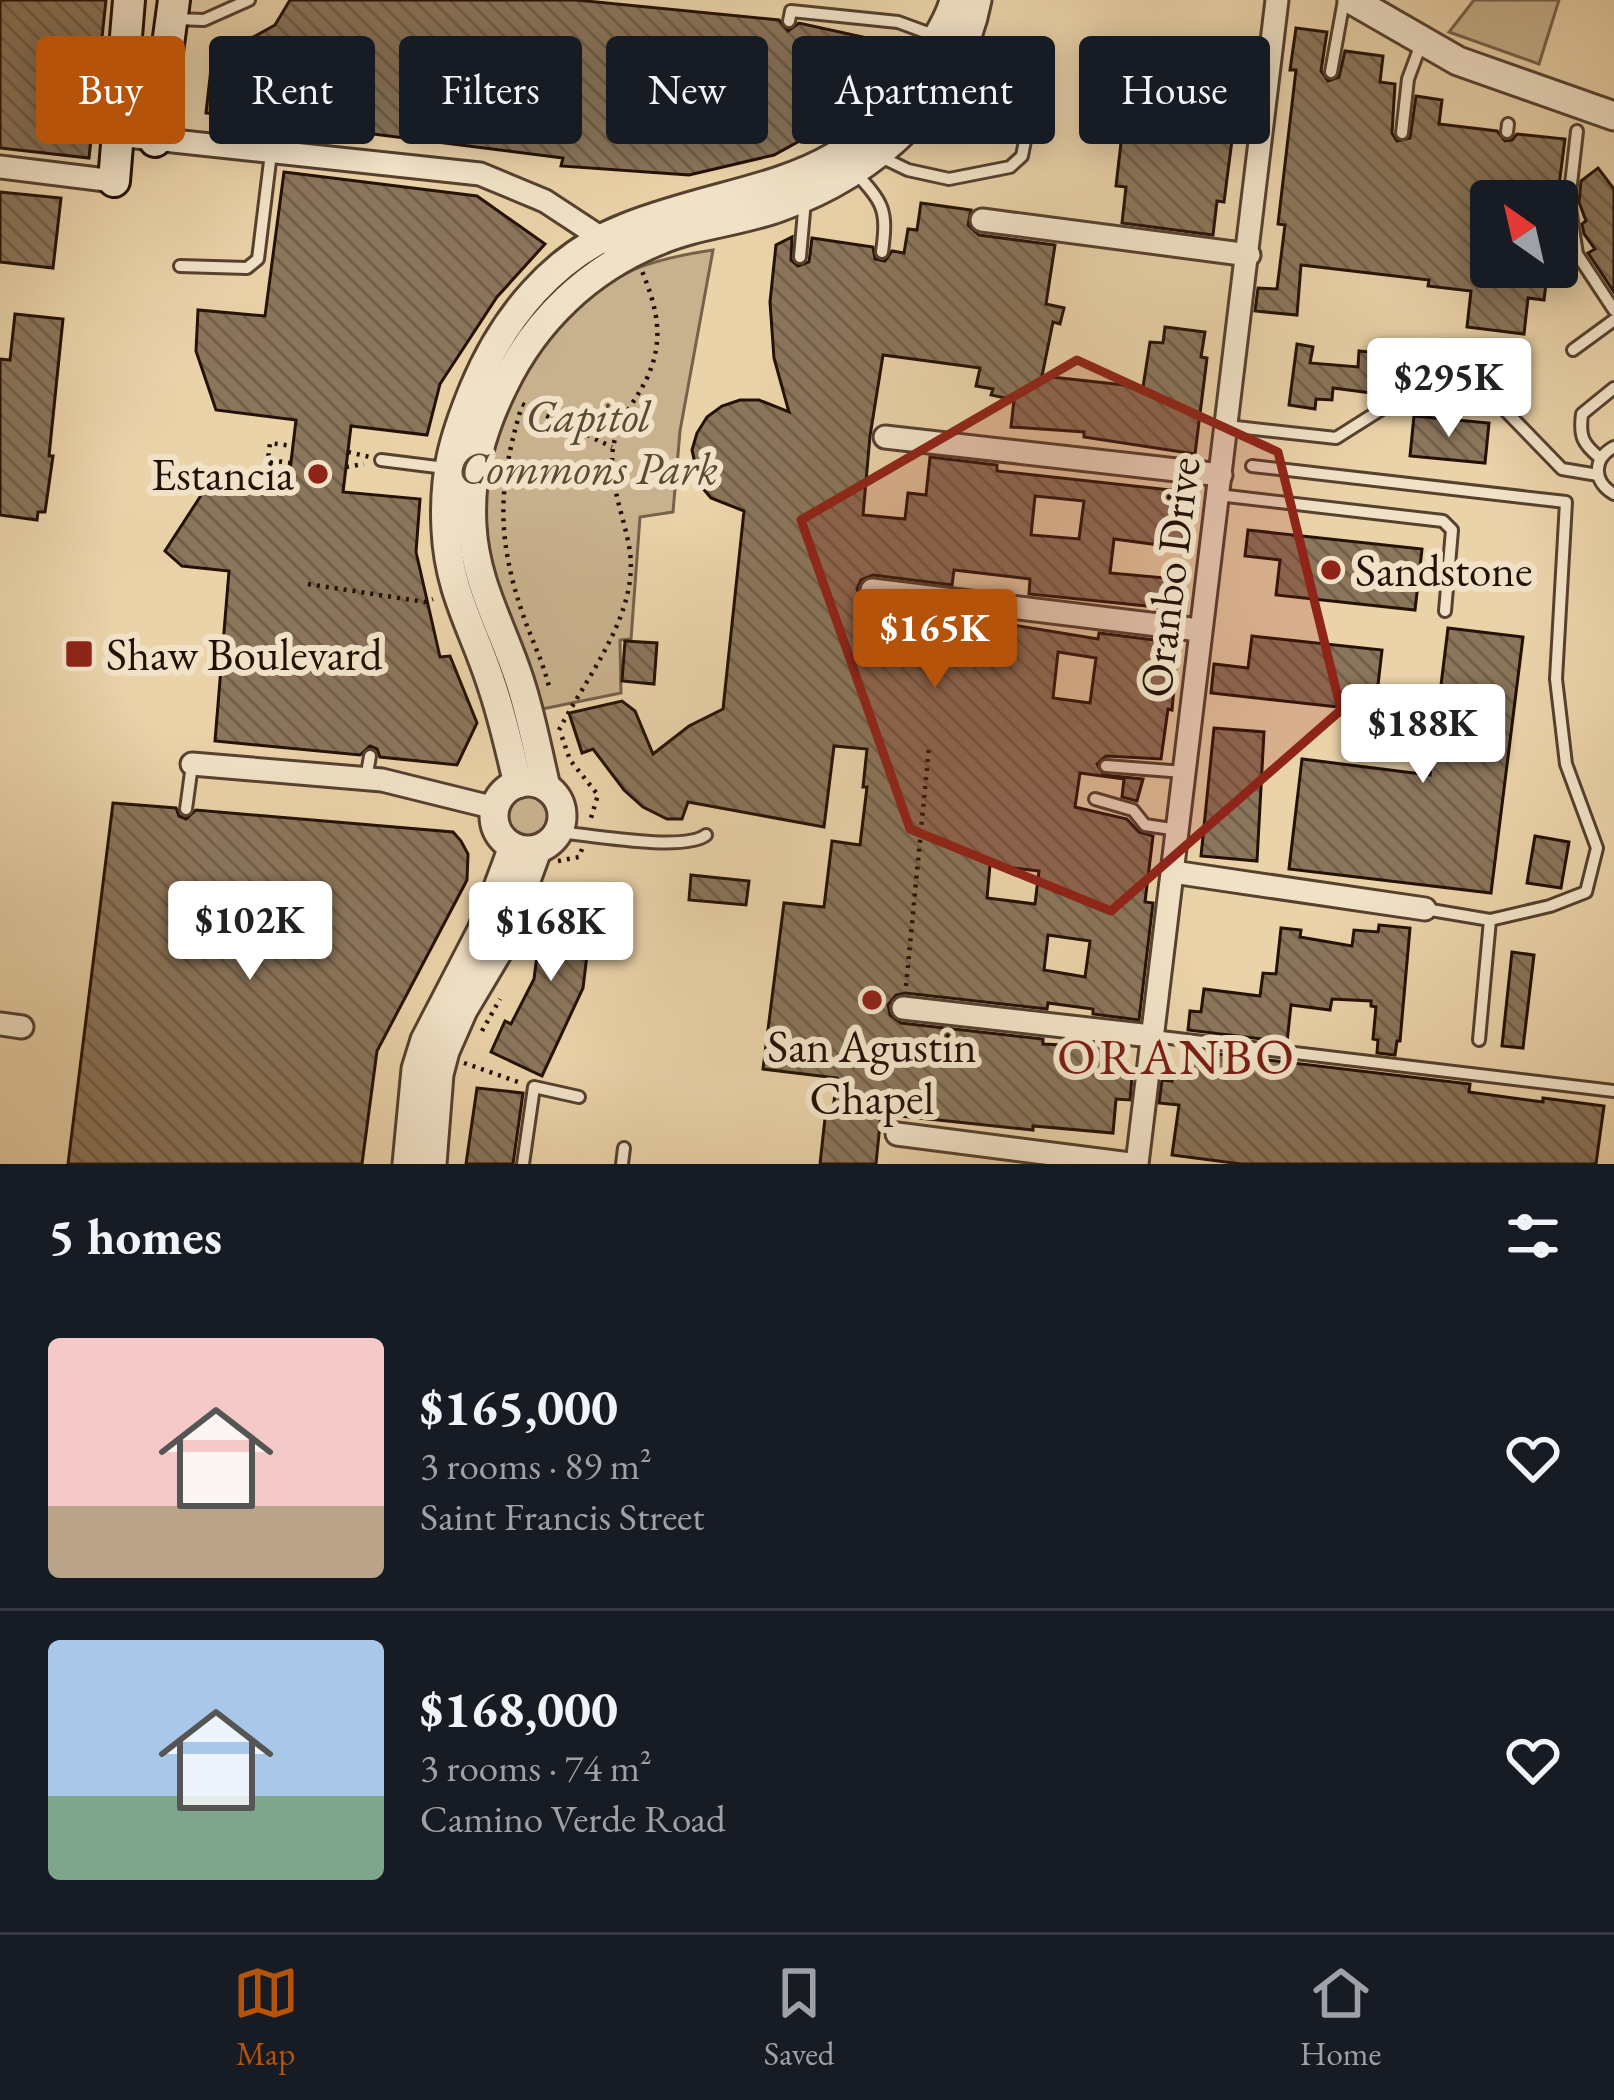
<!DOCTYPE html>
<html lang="en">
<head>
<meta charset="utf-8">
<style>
	body { margin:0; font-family:"EB Garamond",serif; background:#242831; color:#f1f3f6; height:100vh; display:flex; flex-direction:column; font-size:45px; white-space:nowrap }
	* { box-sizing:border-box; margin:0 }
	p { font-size:39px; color:#9ea1a6 }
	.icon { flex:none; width:66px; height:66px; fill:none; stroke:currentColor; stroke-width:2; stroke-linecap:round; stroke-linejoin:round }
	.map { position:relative; height:1164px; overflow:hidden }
	.details { display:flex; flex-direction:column; background:#171b24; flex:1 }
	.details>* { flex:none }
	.hud { position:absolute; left:36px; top:36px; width:1542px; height:108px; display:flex; gap:24px }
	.needle { width:78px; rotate:326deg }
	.fabs { position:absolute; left:1470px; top:180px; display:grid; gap:24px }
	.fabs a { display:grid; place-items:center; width:108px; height:108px; border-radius:12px; background:#171b24; box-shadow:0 6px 30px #0003; font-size:60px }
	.price { position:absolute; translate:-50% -102px; padding:0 27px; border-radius:12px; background:#fff; color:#222; font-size:39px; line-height:78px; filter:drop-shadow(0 3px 6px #0008) }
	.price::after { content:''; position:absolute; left:50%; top:72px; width:36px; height:27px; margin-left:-18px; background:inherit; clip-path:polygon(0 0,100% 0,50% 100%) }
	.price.on { background:#b45309; color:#fff }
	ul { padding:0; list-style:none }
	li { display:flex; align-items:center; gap:36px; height:300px; padding:0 48px }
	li+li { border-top:3px solid #363941 }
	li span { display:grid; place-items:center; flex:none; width:336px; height:240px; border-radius:12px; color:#555 }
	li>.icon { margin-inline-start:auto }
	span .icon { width:144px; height:144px; fill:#fffc; stroke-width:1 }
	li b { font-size:51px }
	h2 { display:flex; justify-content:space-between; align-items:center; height:144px; padding:0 48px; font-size:51px }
	.pill { padding:0 42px; border-radius:12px; background:#171b24; box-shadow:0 6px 30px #0003; font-size:42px; line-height:108px }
	.pill.on { background:#b45309; color:#fff }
	.tab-bar { display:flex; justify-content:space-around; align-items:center; height:168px; border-top:3px solid #363941; background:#171b24; font-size:33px; color:#9ea1a6 }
	.tab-bar a { display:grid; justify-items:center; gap:6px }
	.tab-bar .on { color:#b45309 }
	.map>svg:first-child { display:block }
	.green { fill:#c8b18d; stroke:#76614a; stroke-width:3 }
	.building { fill:url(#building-back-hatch); stroke:#241106; stroke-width:3; fill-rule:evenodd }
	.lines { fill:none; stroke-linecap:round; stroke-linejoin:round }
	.service-casing { stroke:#56412f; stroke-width:16 }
	.minor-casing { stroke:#56412f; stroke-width:27 }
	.tertiary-casing { stroke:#56412f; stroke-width:33 }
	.secondary-casing { stroke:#241106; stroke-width:36 }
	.path { stroke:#241106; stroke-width:4.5; stroke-dasharray:3 6; stroke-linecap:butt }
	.service { stroke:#f1e2c7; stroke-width:10 }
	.minor { stroke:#f1e2c7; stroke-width:21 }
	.tertiary { stroke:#f1e2c7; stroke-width:27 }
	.secondary { stroke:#f1e2c7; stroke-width:30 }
	.marked { fill:#8f2418; fill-opacity:0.2; stroke:#8f2418; stroke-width:9; stroke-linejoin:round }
	.poi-dot { fill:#8f2418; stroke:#f1e2c7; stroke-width:4.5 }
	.labels { text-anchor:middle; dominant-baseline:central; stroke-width:12; stroke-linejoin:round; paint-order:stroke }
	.park-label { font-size:45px; font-style:italic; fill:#5d4935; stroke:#f1e2c7 }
	.poi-label { font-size:45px; fill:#241106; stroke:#f1e2c7; text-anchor:start }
	.street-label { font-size:45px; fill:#241106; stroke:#f1e2c7 }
	.quarter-label { font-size:51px; letter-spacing:3px; fill:#7a1f14; stroke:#f1e2c7 }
</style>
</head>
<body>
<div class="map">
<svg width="1614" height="1164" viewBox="0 0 1614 1164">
	<defs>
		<pattern id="building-back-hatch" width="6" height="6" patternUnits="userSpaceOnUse" patternTransform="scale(3)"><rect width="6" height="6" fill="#8b755b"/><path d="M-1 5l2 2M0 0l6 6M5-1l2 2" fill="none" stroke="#715f49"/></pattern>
	</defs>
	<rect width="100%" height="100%" fill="#ead2a9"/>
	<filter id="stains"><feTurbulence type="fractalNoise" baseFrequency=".00167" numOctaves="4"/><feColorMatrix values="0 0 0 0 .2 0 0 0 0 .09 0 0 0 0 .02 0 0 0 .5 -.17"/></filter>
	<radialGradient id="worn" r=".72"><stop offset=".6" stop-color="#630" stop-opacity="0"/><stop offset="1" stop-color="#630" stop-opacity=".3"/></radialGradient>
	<g class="green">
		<polygon points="1474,0 1559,0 1539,64 1449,32"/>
		<path d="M713,250l-33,181 -7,81 -33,5 -9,122 -11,1 1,53 -79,16c-30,-56 -60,-128 -61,-192 -1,-100 61,-204 152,-247 25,-11 53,-16 80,-20z"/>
		<circle cx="530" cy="817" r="23"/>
	</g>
	<g class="building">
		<polygon points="0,0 106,0 89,158 0,148"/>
		<polygon points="290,0 576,0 779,20 788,31 799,23 890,43 891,58 880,80 825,127 774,155 689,175 561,166 563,158 206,113 212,60 275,25"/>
		<polygon points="1296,28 1327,32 1321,71 1328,81 1339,77 1345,51 1383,56 1380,82 1395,84 1392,133 1397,141 1410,138 1416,96 1442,100 1439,124 1497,131 1505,141 1512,140 1517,134 1565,139 1557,201 1491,201 1491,267 1548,267 1544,300 1528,298 1524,334 1467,327 1471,291 1428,286 1429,280 1301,265 1297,315 1255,311 1258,288 1277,289 1285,225 1278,224 1296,70 1290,70"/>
		<polygon points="1132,48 1171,52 1165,105 1204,109 1211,52 1243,55 1224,202 1217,201 1213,235 1122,223 1126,187 1116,186"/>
		<polygon points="1598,168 1614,189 1614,292 1588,253 1595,249 1584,234 1582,224 1586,221 1579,202 1581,181"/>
		<polygon points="284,172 477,196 545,244 497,297 440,384 427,435 351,426 343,492 420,499 416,552 440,657 450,656 477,723 457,765 380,757 377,749 370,746 360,755 215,741 229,571 182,566 165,551 211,480 288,487 296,420 216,410 196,351 198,310 265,316"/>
		<polygon points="0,192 61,198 53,268 0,262"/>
		<path d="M921,203l50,7 -3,15 11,10 76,10 -9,59 18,4 -4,16 -7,-2 -11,54 101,11 7,-45 13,1 2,-16 40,5 -4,25 6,1 -12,96 -111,-17v-5l-73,-5 3,-27 -23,-5 2,-6 -17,-3 4,-18 -97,-13 -13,81 -7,79 42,4 3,-26 18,2 4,-38 67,8v6l192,21 -7,56 -68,-9 -4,34 67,6 -2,21 -17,-2 -1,9 -128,-13 1,-15 -76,-9 -2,15 -79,-10 -12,5 -4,9 7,14 59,8 -1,10 25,3v4l46,6 1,-12 104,17 1,-6 79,10 -6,67 -4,-1 -7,50 -55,-3 -9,8 7,11 39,4 -6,22 -15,-4 2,-18 -44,-6 -5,34 52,12 12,13 14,4 -8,66 8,1 -14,117 -46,-6v-5l-45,-6 -1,6 -142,-16 -9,2 -8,10 2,10 11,8 142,16v5l78,4 -2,27 13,2 -2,23 -14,-1 -3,34 -80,-7v4l-152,-16 -5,50h-56l6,-55 7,1 4,-32 -74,-9 21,-166 40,4 8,-66 28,4 7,-58h-4l4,-38 -33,-3 -10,81 -136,-25 -6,17h-15l-24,-12 -19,-17 -31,-41 -11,4 -13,-40 53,-12 13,10 18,43 36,-28 34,-17 21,-198 -33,-13 -11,-13 -8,-35 5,-17 10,-16 15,-11 18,-6h19l30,12 -15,-54 -4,-56 6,-57 16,-8 -1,23 7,6 11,-4 3,-24 61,9 2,12 10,2 7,-10 12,2 4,-24 9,1zM1035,496l49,5 -5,38 -48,-4zM1058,652l38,6 -6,45 -37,-5zM990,865l49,6 -4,33 -48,-6zM1048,935l42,6 -5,36 -41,-7z"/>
		<polygon points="15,314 63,319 49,456 53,456 45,512 38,512 37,520 0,515 0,359 10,360"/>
		<polygon points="1297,344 1313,347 1310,363 1358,367 1359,351 1397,355 1392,391 1386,395 1333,388 1332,400 1316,399 1315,409 1289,405"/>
		<polygon points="1414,416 1489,423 1485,463 1410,456"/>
		<polygon points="1248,530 1422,549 1415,610 1276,595 1280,560 1245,556"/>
		<polygon points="1448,628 1523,637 1491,893 1289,869 1302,759 1430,775"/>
		<polygon points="1252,636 1382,650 1375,711 1211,693 1214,664 1248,668"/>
		<polygon points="625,641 657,643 654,684 622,681"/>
		<polygon points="1214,728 1264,732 1257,861 1201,856"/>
		<polygon points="113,803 176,808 179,816 186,819 196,810 453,832 461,841 468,854 467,880 377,1051 362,1164 68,1164"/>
		<polygon points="1535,836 1569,842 1561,888 1527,883"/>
		<polygon points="691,875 749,881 746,905 689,900"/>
		<polygon points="555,885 595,889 583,988 542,1076 491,1052 505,1021 511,1024 534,979 539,940 549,941"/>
		<polygon points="1379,925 1410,928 1400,1041 1397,1041 1395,1055 1377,1053 1378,1040 1373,1039 1376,1007 1371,1006 1371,1001 1332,999 1330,1010 1291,1005 1287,1042 1188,1030 1190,1011 1201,1012 1204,989 1260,996 1263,973 1276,974 1281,928 1301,930 1300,937 1352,946 1354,930 1378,932"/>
		<polygon points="1512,952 1534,955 1523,1048 1502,1046"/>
		<polygon points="1193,1051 1470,1084 1469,1092 1543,1102 1543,1098 1604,1106 1596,1164 1241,1164 1172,1155 1179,1105 1159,1103 1162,1080 1172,1081 1173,1070 1190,1073"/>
		<polygon points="477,1088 523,1093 513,1164 466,1164"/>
	</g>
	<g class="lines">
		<defs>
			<g id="service">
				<polyline points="176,19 204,20 249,0"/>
				<polyline points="789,21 791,11 898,22 936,36"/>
				<polyline points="1331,72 1344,0"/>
				<polyline points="1577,131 1569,202 1577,254 1614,310"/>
				<polyline points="1507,132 1508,124"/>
				<polyline points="1402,133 1408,79 1421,44"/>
				<polyline points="881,157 908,170 949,179 1010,167 1022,156 1034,95"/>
				<path d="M854,171c29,32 34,37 28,81"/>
				<polyline points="800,257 805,200"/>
				<polyline points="180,266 247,268 258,259 271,153"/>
				<polyline points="1573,350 1614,320"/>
				<polyline points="1227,426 1336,438 1412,390 1499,404 1562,469 1598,475"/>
				<path d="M1614,447c-22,12 -21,35 0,47"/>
				<path d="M1600,458c-17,-14 -21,-21 -18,-44l32,-26"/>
				<polyline points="381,460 445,468"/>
				<polyline points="1252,466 1566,502 1556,679 1566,764 1597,848 1586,892 1550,906 1490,920"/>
				<polyline points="1218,495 1443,521 1452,530 1445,611"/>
				<polyline points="1106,766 1184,772"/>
				<polyline points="366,779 370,756"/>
				<polyline points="1095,799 1133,810 1145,825 1178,830"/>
				<polyline points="186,809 192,765"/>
				<path d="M559,832c32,3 125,20 147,3"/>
				<polyline points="1425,909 1490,920 1479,1040"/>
				<polyline points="1153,1036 1614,1091"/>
				<polyline points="523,1164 534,1087 579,1097"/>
				<polyline points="622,1164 624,1148"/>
			</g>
			<g id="minor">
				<polyline points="117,135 480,174 545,201 612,245"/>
				<polyline points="0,167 114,181"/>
				<polyline points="982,220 1249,255"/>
				<polyline points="885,437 1221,475"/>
				<polyline points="872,590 1199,630"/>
				<polyline points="192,764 382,780 495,808"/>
				<polyline points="1173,872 1425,909"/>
				<polyline points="903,1008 1151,1036"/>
				<polyline points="0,1024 22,1027"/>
				<polyline points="897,1134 1130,1164"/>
				<polyline points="1137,1164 1277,0"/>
			</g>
			<g id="tertiary">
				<polyline points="1352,0 1458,61 1614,116"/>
				<circle cx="528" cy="816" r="34"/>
				<path d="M518,784c-8,-33 -15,-66 -26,-98 -18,-57 -43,-93 -46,-156 -3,-56 7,-91 28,-142 29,-70 80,-133 153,-161 123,-48 227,-34 299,-170 9,-18 24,-37 28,-57"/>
				<path d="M546,787c-9,-38 -16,-78 -29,-114 -17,-50 -42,-92 -45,-147 -3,-51 9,-94 31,-139 32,-67 86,-118 155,-146 39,-17 82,-19 122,-34 93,-33 178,-107 197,-207"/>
				<polyline points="407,1164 416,1069 425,1040 482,930 513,847"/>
				<polyline points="432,1164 439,1074 445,1051 463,1010 503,943 537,850"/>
			</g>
			<g id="secondary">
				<polyline points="155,141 174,0"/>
				<polyline points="114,181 129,0"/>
			</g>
		</defs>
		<use href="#service" class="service-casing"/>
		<use href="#minor" class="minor-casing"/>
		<use href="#tertiary" class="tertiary-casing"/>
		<use href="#secondary" class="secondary-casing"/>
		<g class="path">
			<polyline points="522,404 612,447"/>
			<path d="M520,412c-22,75 -23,126 2,200 9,27 22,51 28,79"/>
			<polyline points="348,452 370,457"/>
			<polyline points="291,463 268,460 270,443 293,446"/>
			<polyline points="346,467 364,464"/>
			<polyline points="308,584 425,602 433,599"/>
			<path d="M559,730c28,-54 79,-115 71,-178 -5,-35 -24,-74 -16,-109 5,-25 22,-42 33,-65 18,-39 10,-70 -5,-107"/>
			<polyline points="562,737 570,760 598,795 590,821"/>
			<polyline points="558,861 579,857 582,849"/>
			<polyline points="906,986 929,747"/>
			<polyline points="482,1031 500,999"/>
			<polyline points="464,1063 521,1083"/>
		</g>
		<use href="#service" class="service"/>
		<use href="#minor" class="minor"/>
		<use href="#tertiary" class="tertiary"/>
		<use href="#secondary" class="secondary"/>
	</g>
	<path class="marked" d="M1077,360l201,92 63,258 -230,201 -201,-82 -109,-309z"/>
	<g class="poi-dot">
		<circle cx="318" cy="474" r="12"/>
		<circle cx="1331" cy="570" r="12"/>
		<rect x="64" y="639" width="30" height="30" rx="6"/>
		<circle cx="872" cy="1000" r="12"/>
	</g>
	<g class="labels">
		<g class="park-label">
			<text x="588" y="416">Capitol<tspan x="588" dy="52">Commons Park</tspan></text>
		</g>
		<g class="poi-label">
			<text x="294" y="474" text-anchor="end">Estancia</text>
			<text x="1355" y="570">Sandstone</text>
			<text x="106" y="654">Shaw Boulevard</text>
			<text x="872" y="1046" text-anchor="middle">San Agustin<tspan x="872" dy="52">Chapel</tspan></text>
		</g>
		<g class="street-label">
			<text transform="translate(1169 577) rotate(-83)">Oranbo Drive</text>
		</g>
		<g class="quarter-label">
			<text x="1177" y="1056">ORANBO</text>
		</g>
	</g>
	<rect width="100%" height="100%" filter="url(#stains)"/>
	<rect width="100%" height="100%" fill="url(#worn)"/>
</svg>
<div class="fabs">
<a><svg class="needle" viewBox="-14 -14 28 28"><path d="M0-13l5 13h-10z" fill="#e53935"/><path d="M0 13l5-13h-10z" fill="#9ea1a6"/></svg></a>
</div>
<b class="price" style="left:1449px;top:440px">$295K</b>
<b class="price on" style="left:935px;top:691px">$165K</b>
<b class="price" style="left:1423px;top:786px">$188K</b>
<b class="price" style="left:250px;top:983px">$102K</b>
<b class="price" style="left:551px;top:984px">$168K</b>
<div class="hud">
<a class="pill on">Buy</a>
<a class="pill">Rent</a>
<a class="pill">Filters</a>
<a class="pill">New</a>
<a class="pill">Apartment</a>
<a class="pill">House</a>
</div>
</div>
<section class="details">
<h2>5 homes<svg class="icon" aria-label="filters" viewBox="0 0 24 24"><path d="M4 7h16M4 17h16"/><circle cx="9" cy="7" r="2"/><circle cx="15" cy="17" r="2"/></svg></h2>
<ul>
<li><span style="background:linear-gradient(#f6c9c9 70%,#b9a48a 0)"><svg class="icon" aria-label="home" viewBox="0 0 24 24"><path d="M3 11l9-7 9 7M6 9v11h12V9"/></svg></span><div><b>$165,000</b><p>3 rooms · 89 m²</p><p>Saint Francis Street</p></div><svg class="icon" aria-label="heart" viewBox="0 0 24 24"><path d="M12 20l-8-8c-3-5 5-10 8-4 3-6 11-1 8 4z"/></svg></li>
<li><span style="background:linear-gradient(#a9c7e8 65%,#7fa58c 0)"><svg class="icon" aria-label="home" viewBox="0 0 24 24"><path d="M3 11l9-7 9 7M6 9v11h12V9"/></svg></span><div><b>$168,000</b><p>3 rooms · 74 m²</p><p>Camino Verde Road</p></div><svg class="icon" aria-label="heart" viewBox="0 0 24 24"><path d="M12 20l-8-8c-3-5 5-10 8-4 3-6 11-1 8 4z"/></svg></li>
</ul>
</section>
<nav class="tab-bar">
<a class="on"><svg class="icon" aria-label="map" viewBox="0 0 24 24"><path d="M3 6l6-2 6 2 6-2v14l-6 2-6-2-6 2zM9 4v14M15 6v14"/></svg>Map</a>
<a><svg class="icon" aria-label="saved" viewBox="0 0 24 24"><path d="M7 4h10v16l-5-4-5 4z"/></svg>Saved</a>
<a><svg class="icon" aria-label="home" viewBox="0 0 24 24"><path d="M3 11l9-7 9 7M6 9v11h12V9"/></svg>Home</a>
</nav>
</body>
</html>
